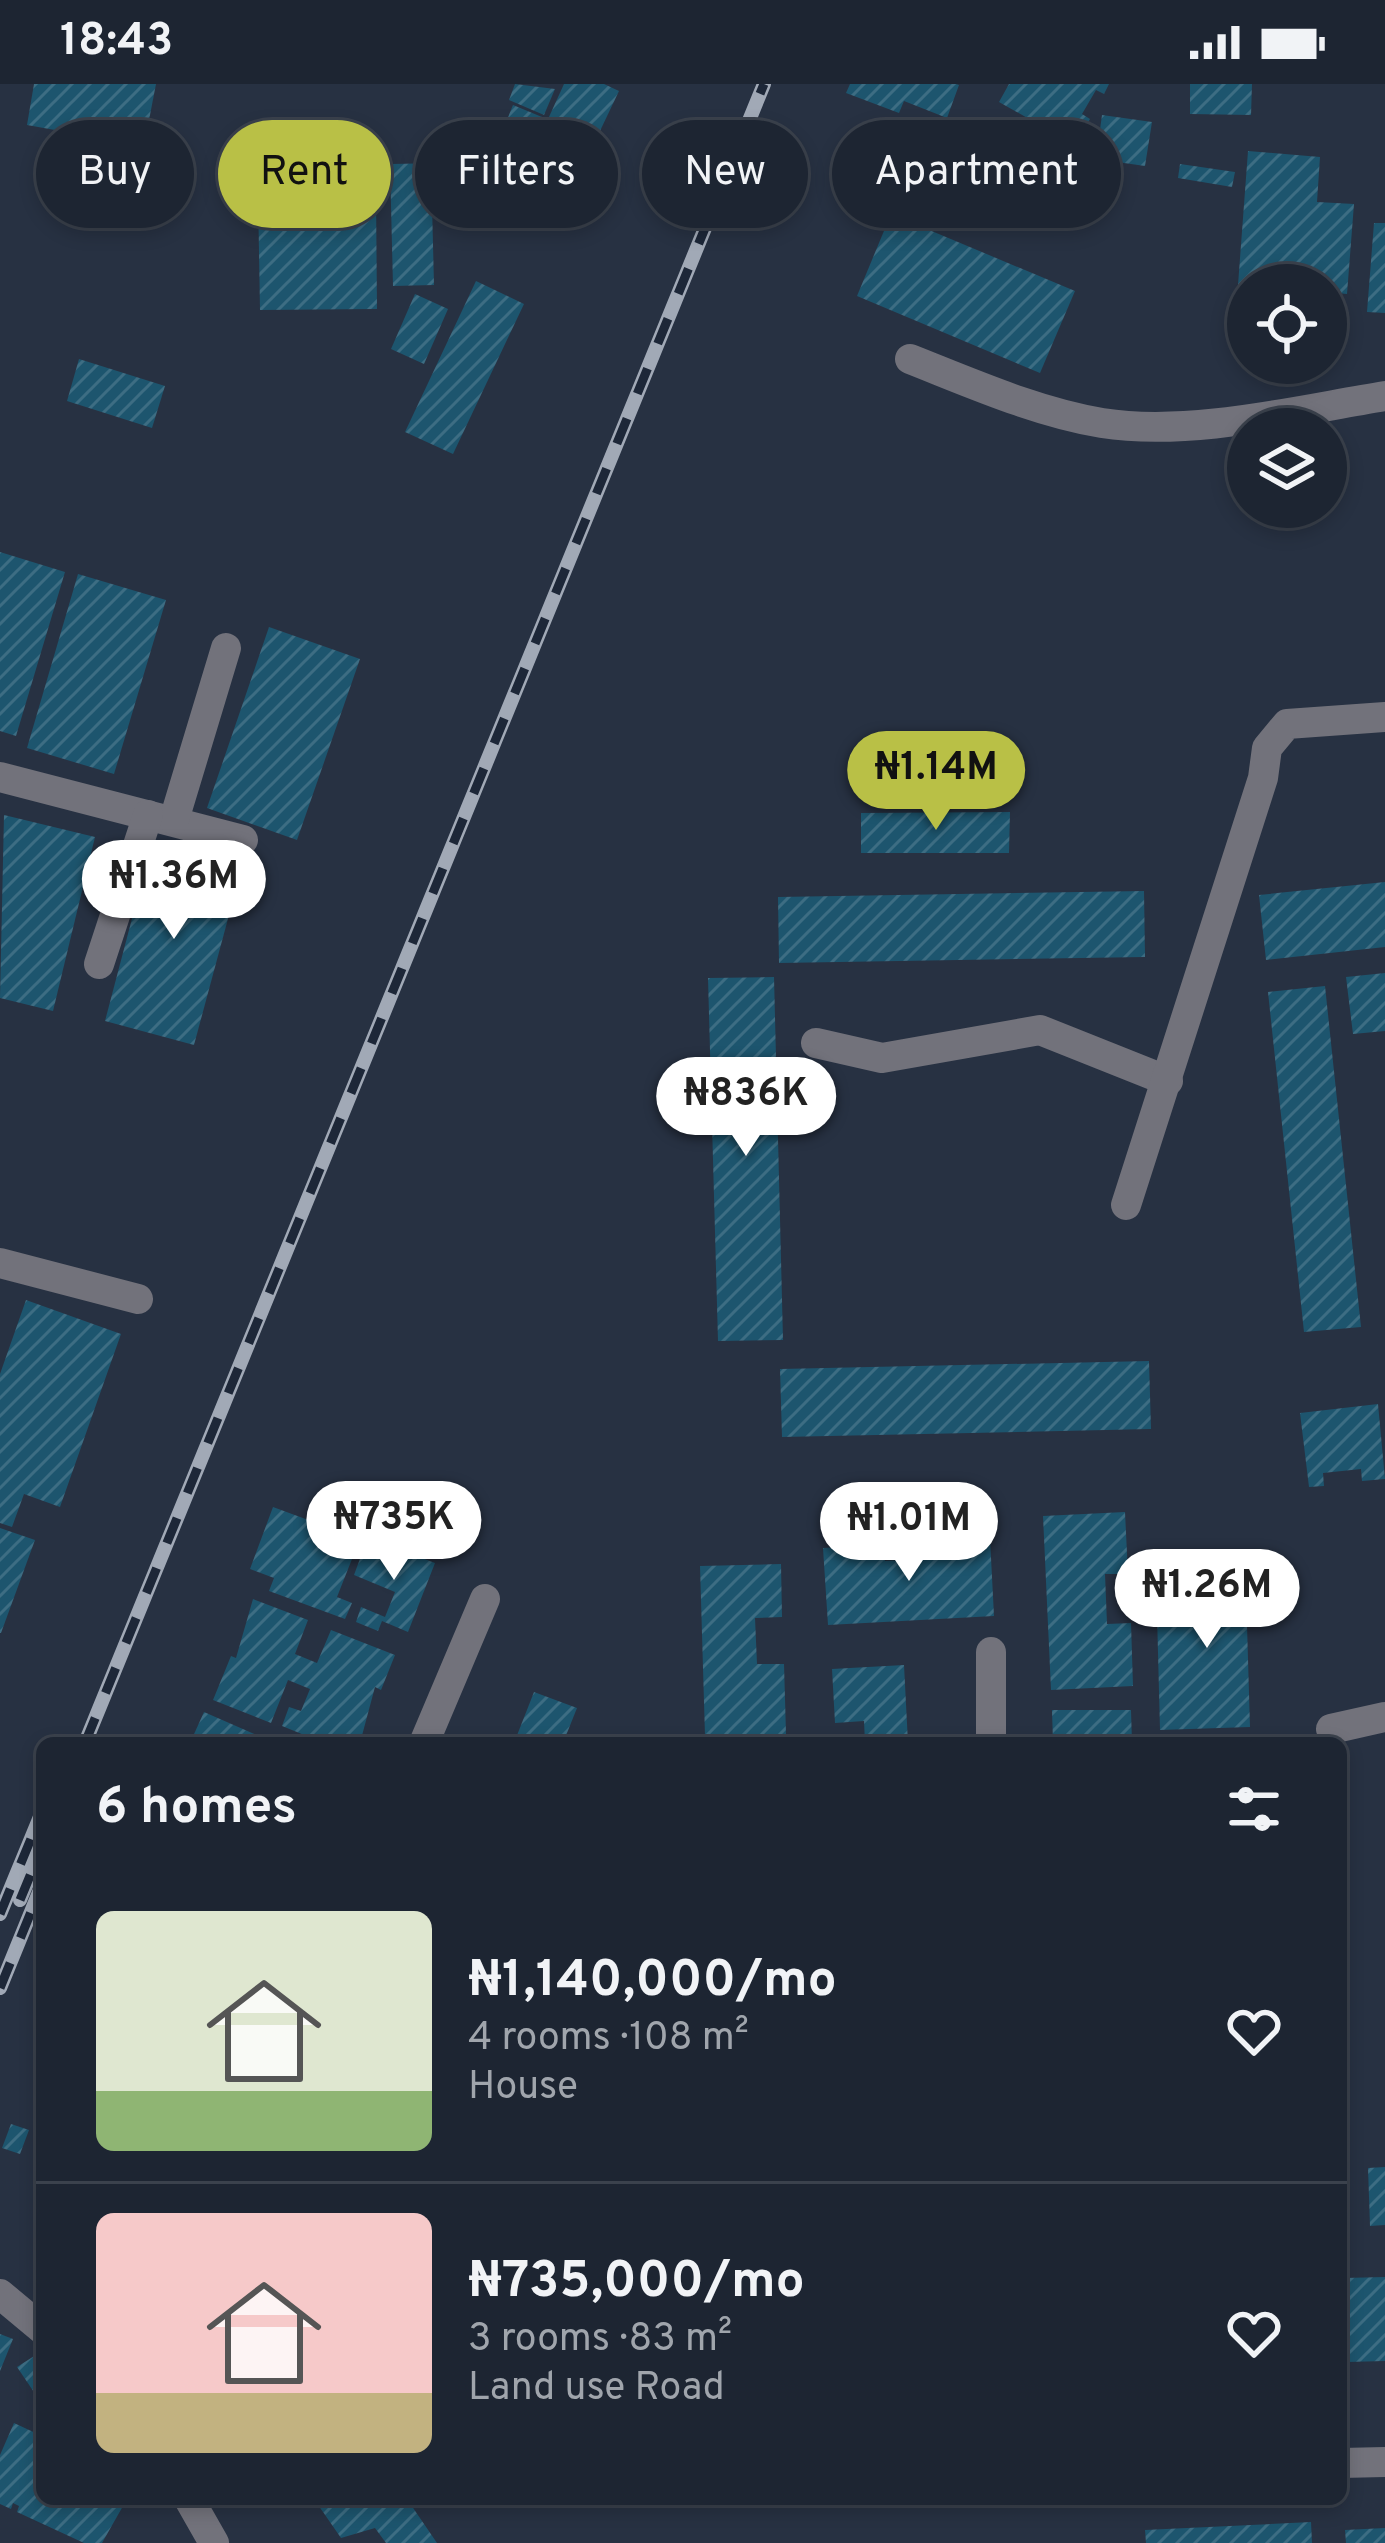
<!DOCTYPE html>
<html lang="en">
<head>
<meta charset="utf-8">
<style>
	body { margin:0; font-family:Overpass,sans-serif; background:#2a313e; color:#f1f3f6; height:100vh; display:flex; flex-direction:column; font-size:45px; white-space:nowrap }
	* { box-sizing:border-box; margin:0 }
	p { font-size:39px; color:#a0a5ac }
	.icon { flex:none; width:66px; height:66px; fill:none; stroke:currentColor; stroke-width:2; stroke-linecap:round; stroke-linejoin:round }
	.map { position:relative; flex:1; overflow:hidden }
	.sheet { position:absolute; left:36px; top:1653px; width:1311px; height:768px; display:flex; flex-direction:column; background:#1d2532; border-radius:18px; box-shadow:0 6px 18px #0003,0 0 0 3px #3b424d }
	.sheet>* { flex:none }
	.top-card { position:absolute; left:36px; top:36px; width:1314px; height:108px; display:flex; gap:24px }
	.tools { position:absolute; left:1227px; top:180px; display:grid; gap:24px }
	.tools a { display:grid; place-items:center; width:120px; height:120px; border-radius:50%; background:#1d2532; box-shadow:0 6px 18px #0003,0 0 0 3px #3b424d; font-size:60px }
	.price { position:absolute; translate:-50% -102px; padding:0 27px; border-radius:42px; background:#fff; color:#222; font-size:39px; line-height:78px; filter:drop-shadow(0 3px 6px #0008) }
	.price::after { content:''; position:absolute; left:50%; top:72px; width:36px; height:27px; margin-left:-18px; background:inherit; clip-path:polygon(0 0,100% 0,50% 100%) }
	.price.selected { background:#b9c046; color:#111 }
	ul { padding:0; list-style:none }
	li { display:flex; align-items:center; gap:36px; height:300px; padding:0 60px }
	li+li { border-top:3px solid #3b424d }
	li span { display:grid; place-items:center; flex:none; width:336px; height:240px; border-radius:18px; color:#555 }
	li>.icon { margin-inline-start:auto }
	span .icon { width:144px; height:144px; fill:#fffc; stroke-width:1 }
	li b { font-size:51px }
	h2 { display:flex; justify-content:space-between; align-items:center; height:144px; padding:0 60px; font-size:51px }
	.tag { padding:0 42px; border-radius:54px; background:#1d2532; box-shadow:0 6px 18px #0003,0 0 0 3px #3b424d; font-size:42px; line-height:108px }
	.tag.selected { background:#b9c046; color:#111 }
	.status { display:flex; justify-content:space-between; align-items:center; height:84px; padding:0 60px; background:#1d2532; direction:ltr }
	.status svg { height:33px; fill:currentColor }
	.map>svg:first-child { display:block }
	.building { fill:url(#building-hatch) }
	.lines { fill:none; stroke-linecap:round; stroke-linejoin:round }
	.minor { stroke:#72727b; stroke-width:30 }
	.rail-casing { stroke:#a1a9b6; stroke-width:14 }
	.rail { stroke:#1d2738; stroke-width:9; stroke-dasharray:27; stroke-linecap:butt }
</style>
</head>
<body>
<div class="status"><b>18:43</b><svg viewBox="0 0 49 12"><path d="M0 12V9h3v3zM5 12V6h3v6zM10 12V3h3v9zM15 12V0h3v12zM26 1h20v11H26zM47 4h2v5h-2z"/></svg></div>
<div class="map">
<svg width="1385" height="2459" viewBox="0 0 1385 2459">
	<defs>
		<pattern id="building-hatch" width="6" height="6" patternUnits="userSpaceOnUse" patternTransform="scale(3)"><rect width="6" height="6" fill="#1d556e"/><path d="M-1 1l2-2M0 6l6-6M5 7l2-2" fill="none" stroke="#3d6d83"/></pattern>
	</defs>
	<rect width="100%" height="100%" fill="#273142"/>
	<g class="building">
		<polygon points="34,0 156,0 144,62 27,41"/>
		<polygon points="515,0 555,5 544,31 509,16"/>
		<polygon points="564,0 604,0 619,7 580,89 533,68"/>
		<polygon points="850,0 956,0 959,1 947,34 904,17 899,29 846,9"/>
		<polygon points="1009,0 1109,0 1104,10 1096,6 1082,30 1090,35 1075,61 999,18"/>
		<polygon points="1190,0 1252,0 1251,31 1190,30"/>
		<polygon points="513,21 542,33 527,69 498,58"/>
		<polygon points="1102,31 1152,38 1145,82 1096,75"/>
		<polygon points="1248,67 1320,73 1317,118 1354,120 1347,210 1326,208 1326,201 1238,201"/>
		<polygon points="498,78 499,119 432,120 434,201 393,202 390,80"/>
		<polygon points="1180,80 1235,88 1232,103 1178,94"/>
		<polygon points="376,109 377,225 260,226 258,110"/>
		<polygon points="891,130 1075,207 1040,289 857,212"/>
		<polygon points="1374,139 1385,139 1385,229 1367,228"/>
		<polygon points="476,197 524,220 453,370 405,348"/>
		<polygon points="1240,209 1248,210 1248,248 1237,247"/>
		<polygon points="415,210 448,225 424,280 391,265"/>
		<polygon points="1326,216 1343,218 1340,256 1326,255"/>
		<polygon points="79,275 165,302 152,344 67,317"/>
		<polygon points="0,468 65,488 16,652 0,647"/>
		<polygon points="78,490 166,516 114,690 27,664"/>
		<polygon points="269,543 360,575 297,756 207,724"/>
		<polygon points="1010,728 1009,769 861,769 861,729"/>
		<polygon points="4,731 95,753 53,927 0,914"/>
		<polygon points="153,755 243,779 194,961 105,937"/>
		<polygon points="1385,798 1385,863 1266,876 1259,811"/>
		<polygon points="1144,807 1145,873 779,879 778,813"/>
		<polygon points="1385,889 1385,947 1353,950 1346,893"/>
		<polygon points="774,893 783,1256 718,1257 708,894"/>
		<polygon points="1325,902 1361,1243 1304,1248 1268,908"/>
		<polygon points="26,1216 121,1250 60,1423 24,1410 12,1443 0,1439 0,1290"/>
		<polygon points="1149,1277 1151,1345 782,1353 780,1285"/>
		<polygon points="1378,1320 1385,1395 1362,1397 1361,1385 1323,1389 1324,1402 1309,1403 1300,1329"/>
		<polygon points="273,1423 349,1451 341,1471 352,1475 337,1513 352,1519 345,1535 269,1507 274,1494 250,1485"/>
		<polygon points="1125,1428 1128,1490 1105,1490 1107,1540 1131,1539 1133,1602 1051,1606 1043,1432"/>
		<polygon points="0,1444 35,1456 1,1549 0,1549"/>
		<polygon points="368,1453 435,1479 408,1548 382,1537 378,1547 356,1538 361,1523 385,1533 395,1508 354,1491"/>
		<polygon points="990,1454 994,1532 828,1541 823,1464 884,1460 885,1477 942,1474 941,1457"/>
		<polygon points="1245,1473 1250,1643 1160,1646 1157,1530 1191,1529 1190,1474"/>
		<polygon points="781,1480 782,1533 755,1534 757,1580 784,1580 786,1650 705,1652 700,1482"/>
		<polygon points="253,1515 308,1536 295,1570 317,1579 331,1546 395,1571 381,1606 375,1603 360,1659 324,1659 282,1642 289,1623 301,1627 310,1605 288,1596 271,1639 213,1616 231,1572 236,1574"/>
		<polygon points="904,1581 908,1659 865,1659 864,1637 835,1639 832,1585"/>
		<polygon points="534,1608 577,1624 563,1659 514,1659"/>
		<polygon points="1052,1626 1131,1626 1132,1659 1053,1659"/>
		<polygon points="204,1628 275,1659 190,1659"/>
		<polygon points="11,2040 29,2046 20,2070 2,2064"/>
		<polygon points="1385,2083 1385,2141 1370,2142 1368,2084"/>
		<polygon points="1385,2193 1385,2277 1347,2278 1344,2194"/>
		<polygon points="0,2250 13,2255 0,2287"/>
		<polygon points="42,2267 42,2320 17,2283"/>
		<polygon points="14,2339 42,2352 42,2415 111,2415 123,2422 102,2459 84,2459 17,2428 19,2422 13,2419 11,2425 0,2420 0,2371"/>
		<polygon points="314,2415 407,2415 437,2459 386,2459 375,2444 341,2454"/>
		<polygon points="1311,2438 1312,2459 1146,2459 1145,2446"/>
		<polygon points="1385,2444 1385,2459 1346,2459 1345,2446"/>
	</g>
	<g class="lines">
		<g class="minor">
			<path d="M910,275c61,24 126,53 192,64 88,14 196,-13 283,-27"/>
			<polyline points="0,693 243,756"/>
			<polyline points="174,736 226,564"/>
			<polyline points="99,880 148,731"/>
			<polyline points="816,959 882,974 1040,946 1168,997"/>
			<polyline points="1126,1121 1263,694 1267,664 1287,640 1385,633"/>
			<polyline points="0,1179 138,1215"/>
			<polyline points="1331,1645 1385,1633"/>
			<polyline points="424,1659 485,1515"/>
			<polyline points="991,1659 991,1568"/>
			<polyline points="0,2210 42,2245"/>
			<polyline points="1341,2379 1385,2378"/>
			<polyline points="189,2415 214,2459"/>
		</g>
		<defs>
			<g id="rail">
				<polyline points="85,1659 764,0"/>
				<polyline points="20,1816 42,1763"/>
				<polyline points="0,1830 42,1728"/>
				<polyline points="0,1904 42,1801"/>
			</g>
		</defs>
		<use href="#rail" class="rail-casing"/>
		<use href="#rail" class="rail"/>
	</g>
</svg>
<div class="tools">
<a><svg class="icon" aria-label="locate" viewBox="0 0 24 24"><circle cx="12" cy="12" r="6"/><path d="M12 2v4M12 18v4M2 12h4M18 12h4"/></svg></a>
<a><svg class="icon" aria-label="layers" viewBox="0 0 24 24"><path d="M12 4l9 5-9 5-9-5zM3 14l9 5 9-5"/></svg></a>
</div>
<b class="price selected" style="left:936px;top:749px">₦1.14M</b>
<b class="price" style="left:174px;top:858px">₦1.36M</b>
<b class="price" style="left:746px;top:1075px">₦836K</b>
<b class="price" style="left:394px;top:1499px">₦735K</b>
<b class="price" style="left:909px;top:1500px">₦1.01M</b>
<b class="price" style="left:1207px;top:1567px">₦1.26M</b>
<div class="top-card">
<a class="tag">Buy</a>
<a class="tag selected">Rent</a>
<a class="tag">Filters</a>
<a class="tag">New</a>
<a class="tag">Apartment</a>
</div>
<section class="sheet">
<h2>6 homes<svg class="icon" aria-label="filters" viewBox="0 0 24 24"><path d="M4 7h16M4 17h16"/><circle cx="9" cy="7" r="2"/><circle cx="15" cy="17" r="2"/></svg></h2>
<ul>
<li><span style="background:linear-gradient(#dfe7d0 75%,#8fb573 0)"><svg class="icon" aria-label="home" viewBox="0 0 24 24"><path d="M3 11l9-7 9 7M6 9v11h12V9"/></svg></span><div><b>₦1,140,000/mo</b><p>4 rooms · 108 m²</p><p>House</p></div><svg class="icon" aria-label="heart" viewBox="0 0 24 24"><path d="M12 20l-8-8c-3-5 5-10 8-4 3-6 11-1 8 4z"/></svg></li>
<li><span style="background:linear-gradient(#f6c9c9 75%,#c2b280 0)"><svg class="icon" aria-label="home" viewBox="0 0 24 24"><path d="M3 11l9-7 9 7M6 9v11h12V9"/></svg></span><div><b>₦735,000/mo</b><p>3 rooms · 83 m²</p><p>Land use Road</p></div><svg class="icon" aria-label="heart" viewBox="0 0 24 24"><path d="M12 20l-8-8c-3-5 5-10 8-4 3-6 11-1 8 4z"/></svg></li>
</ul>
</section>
</div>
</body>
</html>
